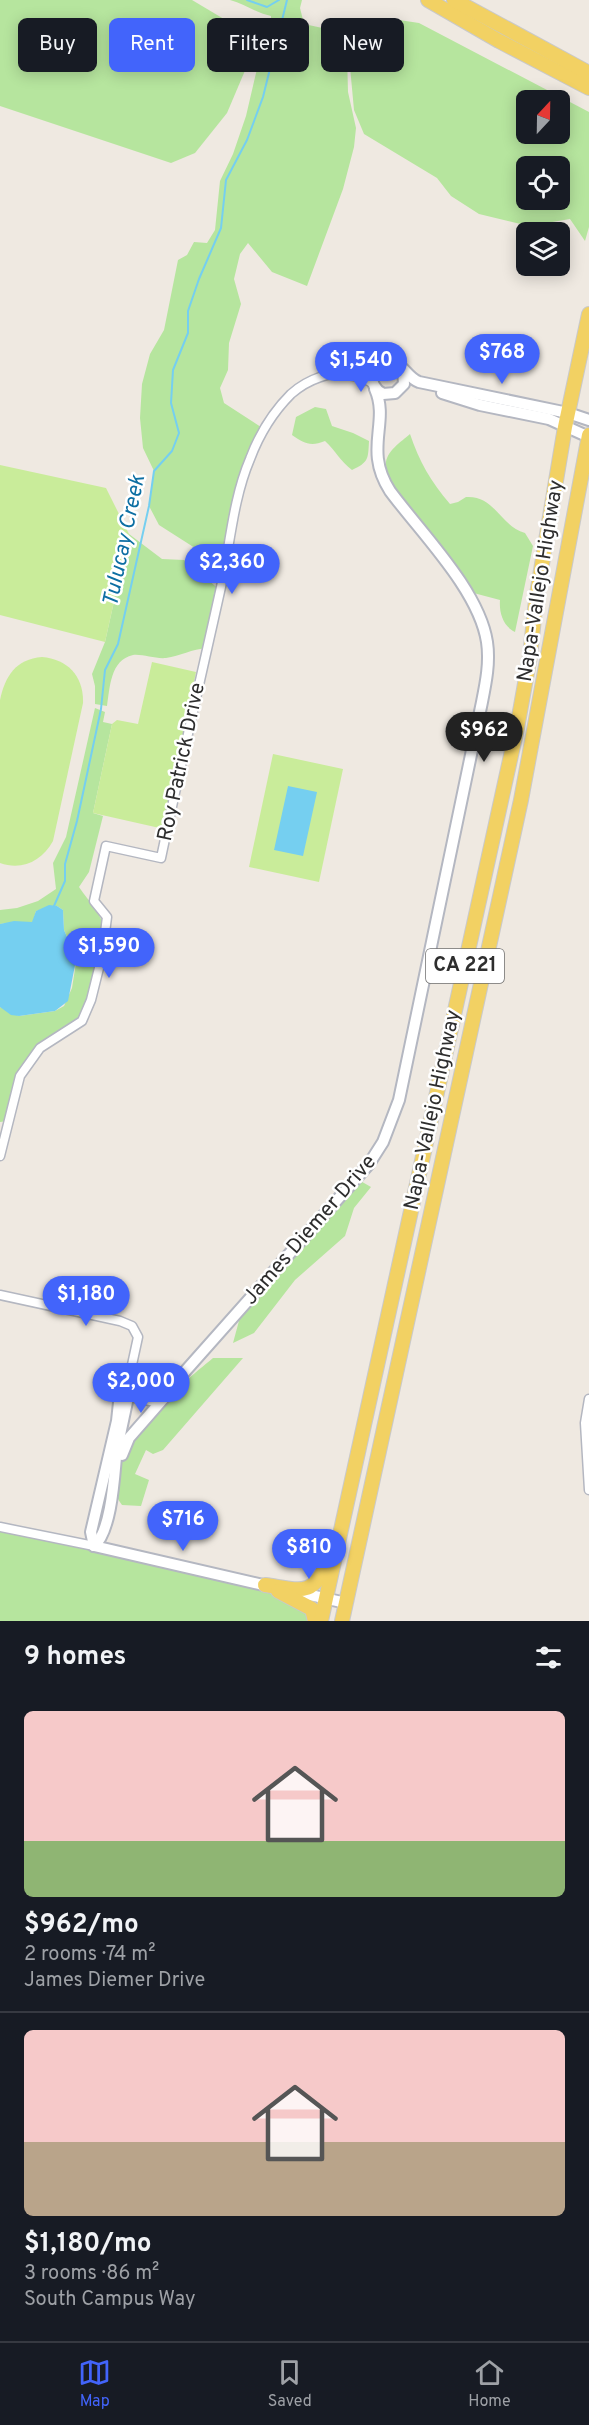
<!DOCTYPE html>
<html lang="en">
<head>
<meta charset="utf-8">
<style>
	body { margin:0; font-family:Overpass,sans-serif; background:#20242c; color:#f1f3f6; height:100vh; display:flex; flex-direction:column; font-size:22px; white-space:nowrap }
	* { box-sizing:border-box; margin:0 }
	p { font-size:20px; color:#9ea1a6 }
	.icon { flex:none; width:33px; height:33px; fill:none; stroke:currentColor; stroke-width:2; stroke-linecap:round; stroke-linejoin:round }
	.map { position:relative; height:1621px; overflow:hidden }
	.panel { display:flex; flex-direction:column; background:#171b24; flex:1 }
	.panel>* { flex:none }
	.top-card { position:absolute; left:18px; top:18px; width:554px; height:54px; display:flex; gap:12px }
	.needle { width:39px; rotate:22deg }
	.tools { position:absolute; left:516px; top:90px; display:grid; gap:12px }
	.tools a { display:grid; place-items:center; width:54px; height:54px; border-radius:9px; background:#171b24; box-shadow:0 3px 15px #0003; font-size:30px }
	.price { position:absolute; translate:-50% -51px; padding:0 14px; border-radius:21px; background:#4264fb; color:#fff; font-size:20px; line-height:39px; filter:drop-shadow(0 2px 3px #0008) }
	.price::after { content:''; position:absolute; left:50%; top:36px; width:18px; height:14px; margin-left:-9px; background:inherit; clip-path:polygon(0 0,100% 0,50% 100%) }
	.price.on { background:#222; color:#fff }
	ul { padding:0; list-style:none }
	li { display:grid; align-content:center; gap:12px; height:318px; padding:0 24px }
	li+li { border-top:2px solid #363941 }
	li span { display:grid; place-items:center; height:186px; border-radius:9px; color:#555 }
	li>.icon { margin-inline-start:auto }
	span .icon { width:108px; height:108px; fill:#fffc; stroke-width:1 }
	li b { font-size:26px }
	h2 { display:flex; justify-content:space-between; align-items:center; height:72px; padding:0 24px; font-size:26px }
	.pill { padding:0 21px; border-radius:9px; background:#171b24; box-shadow:0 3px 15px #0003; font-size:21px; line-height:54px }
	.pill.on { background:#4264fb; color:#fff }
	.tabs { display:flex; justify-content:space-around; align-items:center; height:84px; border-top:2px solid #363941; background:#171b24; font-size:16px; color:#9ea1a6 }
	.tabs a { display:grid; justify-items:center; gap:3px }
	.tabs .on { color:#4264fb }
	.map>svg:first-child { display:block }
	.green { fill:#b6e59e; fill-rule:evenodd }
	.pitch { fill:#c9ec9a }
	.water { fill:#75cff0 }
	.lines { fill:none; stroke-linecap:round; stroke-linejoin:round }
	.stream { stroke:#75cff0; stroke-width:2 }
	.minor-casing { stroke:#b4b7c1; stroke-width:11 }
	.tertiary-casing { stroke:#b4b7c1; stroke-width:14 }
	.primary-casing { stroke:#c9c9c9; stroke-width:16 }
	.minor { stroke:#fff; stroke-width:8 }
	.tertiary { stroke:#fff; stroke-width:10 }
	.primary { stroke:#f2d163; stroke-width:14 }
	.labels { text-anchor:middle; dominant-baseline:central; stroke-width:5; stroke-linejoin:round; paint-order:stroke }
	.shield { fill:#fff; stroke:#6d6d6d; stroke-width:1.5 }
	.shield-label { font-size:20px; font-weight:bold; fill:#2e2e2e }
	.street-label { font-size:21px; fill:#2e2e2e; stroke:#fff }
	.water-label { font-size:22px; font-style:italic; fill:#0d6fa3; stroke:#fff }
</style>
</head>
<body>
<div class="map">
<svg width="589" height="1621" viewBox="0 0 589 1621">
	<rect width="100%" height="100%" fill="#efe9e1"/>
	<g class="green">
		<polygon points="0,0 192,0 234,25 255,47 227,113 195,153 171,163 0,106"/>
		<path d="M230,0h72l-2,8 4,16 46,10 -3,20 1,38 8,36 -2,19 -11,42 -36,97 -35,-14 -24,-29 -8,11 -6,25 7,25 -12,39 -1,27 -8,18 4,15 40,26 -15,32 -23,100 -31,-13 -36,-23 -10,-19 5,-35 -11,-23 -3,-30 2,-34 8,-30 14,-24 14,-70 9,-5 7,-13 13,1 8,-13 5,-49 13,-27 13,-38 10,-43 15,-45v-12c-15,-3 -26,-12 -41,-16z"/>
		<path d="M399,20l20,3 170,89v115l-4,14 -15,-22 -41,7 -50,-12 -28,-18 -14,-18 -73,-44 -10,-24 -5,-54 5,-18 10,-14 9,-1 12,3zM526,100h34v34h-34zM526,166h34v34h-34z"/>
		<path d="M315,407l11,2 6,17 21,7 16,8c-1,18 0,21 -17,29 -12,-9 -16,-19 -27,-29 -15,6 -21,2 -33,-6l4,-18z"/>
		<path d="M410,434c9,27 21,48 40,70l8,-2 8,-5c29,-2 35,30 59,36l8,13 -18,86c-12,-6 -16,-19 -15,-32l-34,-9 -80,-106c3,-9 1,-11 0,-20 -1,-13 15,-23 24,-31z"/>
		<path d="M129,534l33,25 22,1 36,30 -13,58c-15,1 -27,8 -41,10 -11,1 -23,-4 -33,-3 -23,5 -23,33 -26,51l-12,-2v-18l-3,-12 13,-32z"/>
		<path d="M95,708l10,4 -2,10 9,2 -19,89 10,3 -14,56 -10,15c10,15 23,27 26,44l-23,90 -34,20 -22,25 -18,55 -8,1v-115l19,9 36,-5 9,-5 8,-18 6,-38 -11,-13 -3,-7 -1,-20 -6,-4 -21,5 -3,11c-11,1 -22,0 -33,2v-14l17,-2 21,-7 18,-12 -3,-26 13,-26z"/>
		<polygon points="357,1179 371,1187 354,1208 345,1236 295,1280 254,1333 233,1343 243,1306"/>
		<path d="M213,1358h30l-80,92 -10,4 -7,-4 -11,24 14,6 -8,26 -19,-1c-35,-48 59,-120 91,-147z"/>
		<polygon points="0,1527 293,1597 315,1621 0,1621"/>
	</g>
	<g class="pitch">
		<polygon points="0,465 106,488 129,534 105,642 0,615"/>
		<path d="M42,657c26,2 42,20 41,46l-30,138c-11,20 -31,30 -53,22v-163c5,-24 16,-41 42,-43z"/>
		<polygon points="152,662 196,672 164,829 93,813 112,724 117,720 138,724"/>
		<polygon points="273,754 343,769 319,882 249,867"/>
	</g>
	<g class="water">
		<polygon points="288,786 317,792 303,856 274,850"/>
		<polygon points="49,905 57,906 63,910 64,930 67,937 78,950 68,1001 55,1011 19,1016 11,1015 0,1007 0,924 14,921 32,922 36,911"/>
	</g>
	<g class="lines">
		<g class="stream">
			<polyline points="247,0 267,7 279,0"/>
			<polyline points="54,906 65,881 65,864 77,821 101,709 105,670 118,644 149,506 154,471 172,451 179,433 171,403 173,370 188,333 188,311 199,279 221,228 226,180 247,140 263,97 287,0"/>
		</g>
		<defs>
			<g id="minor">
				<polyline points="347,375 361,377 372,383"/>
				<path d="M0,1156l20,-80 20,-28 42,-27 9,-21 11,-44 5,-39 -13,-16 12,-55 55,12c19,-91 40,-181 60,-271 9,-42 12,-88 29,-128 9,-24 23,-47 41,-65 27,-24 53,-20 85,-28"/>
				<polyline points="0,1295 120,1321 132,1326 138,1337 127,1388"/>
				<polyline points="164,1398 180,1377"/>
				<polyline points="589,1399 585,1423 589,1490"/>
				<polyline points="0,1527 94,1546"/>
			</g>
			<g id="tertiary">
				<path d="M403,370l1,14 -9,9 -12,1c-16,-8 -16,-34 5,-33 14,0 19,17 31,21l149,31 21,7"/>
				<polyline points="442,393 480,405 549,419 589,437"/>
				<path d="M120,1393l7,-5c25,6 33,2 54,-12l188,-212 14,-22 16,-42 83,-398c4,-20 8,-40 5,-60 -8,-52 -66,-109 -97,-151 -27,-42 0,-68 -15,-102"/>
				<polyline points="123,1394 155,1401 164,1398"/>
				<polyline points="122,1455 129,1438 164,1398"/>
				<polyline points="94,1546 272,1587"/>
				<path d="M94,1546c17,-14 20,-67 22,-89 3,-20 8,-40 12,-60l-1,-9"/>
				<polyline points="94,1546 91,1532 117,1421 120,1393"/>
				<polyline points="297,1592 346,1603"/>
			</g>
			<g id="primary">
				<polyline points="428,0 499,41 589,88"/>
				<polyline points="454,0 589,73"/>
				<path d="M265,1585c35,5 48,13 63,-24"/>
				<polyline points="278,1591 312,1609 315,1621"/>
				<polyline points="321,1621 517,728 530,656 536,600 565,427 589,314"/>
				<polyline points="342,1621 521,800 589,435"/>
			</g>
		</defs>
		<use href="#minor" class="minor-casing"/>
		<use href="#tertiary" class="tertiary-casing"/>
		<use href="#primary" class="primary-casing"/>
		<use href="#minor" class="minor"/>
		<use href="#tertiary" class="tertiary"/>
		<use href="#primary" class="primary"/>
	</g>
	<g class="labels">
		<rect class="shield" x="426" y="949" width="78" height="34" rx="4.5"/>
		<g class="shield-label">
			<text x="465" y="966">CA 221</text>
		</g>
		<g class="street-label">
			<text transform="translate(541 581) rotate(-81)">Napa-Vallejo Highway</text>
			<text transform="translate(182 762) rotate(-78)">Roy Patrick Drive</text>
			<text transform="translate(433 1110) rotate(-78)">Napa-Vallejo Highway</text>
			<text transform="translate(310 1230) rotate(-49)">James Diemer Drive</text>
		</g>
		<g class="water-label">
			<text transform="translate(125 541) rotate(-78)">Tulucay Creek</text>
		</g>
	</g>
</svg>
<div class="tools">
<a><svg class="needle" viewBox="-14 -14 28 28"><path d="M0-13l5 13h-10z" fill="#e53935"/><path d="M0 13l5-13h-10z" fill="#9ea1a6"/></svg></a>
<a><svg class="icon" aria-label="locate" viewBox="0 0 24 24"><circle cx="12" cy="12" r="6"/><path d="M12 2v4M12 18v4M2 12h4M18 12h4"/></svg></a>
<a><svg class="icon" aria-label="layers" viewBox="0 0 24 24"><path d="M12 4l9 5-9 5-9-5zM3 14l9 5 9-5"/></svg></a>
</div>
<b class="price" style="left:502px;top:385px">$768</b>
<b class="price" style="left:361px;top:393px">$1,540</b>
<b class="price" style="left:232px;top:595px">$2,360</b>
<b class="price on" style="left:484px;top:763px">$962</b>
<b class="price" style="left:109px;top:979px">$1,590</b>
<b class="price" style="left:86px;top:1327px">$1,180</b>
<b class="price" style="left:141px;top:1414px">$2,000</b>
<b class="price" style="left:183px;top:1552px">$716</b>
<b class="price" style="left:309px;top:1580px">$810</b>
<div class="top-card">
<a class="pill">Buy</a>
<a class="pill on">Rent</a>
<a class="pill">Filters</a>
<a class="pill">New</a>
</div>
</div>
<section class="panel">
<h2>9 homes<svg class="icon" aria-label="filters" viewBox="0 0 24 24"><path d="M4 7h16M4 17h16"/><circle cx="9" cy="7" r="2"/><circle cx="15" cy="17" r="2"/></svg></h2>
<ul>
<li><span style="background:linear-gradient(#f6c9c9 70%,#8fb573 0)"><svg class="icon" aria-label="home" viewBox="0 0 24 24"><path d="M3 11l9-7 9 7M6 9v11h12V9"/></svg></span><div><b>$962/mo</b><p>2 rooms · 74 m²</p><p>James Diemer Drive</p></div></li>
<li><span style="background:linear-gradient(#f6c9c9 60%,#b9a48a 0)"><svg class="icon" aria-label="home" viewBox="0 0 24 24"><path d="M3 11l9-7 9 7M6 9v11h12V9"/></svg></span><div><b>$1,180/mo</b><p>3 rooms · 86 m²</p><p>South Campus Way</p></div></li>
</ul>
</section>
<nav class="tabs">
<a class="on"><svg class="icon" aria-label="map" viewBox="0 0 24 24"><path d="M3 6l6-2 6 2 6-2v14l-6 2-6-2-6 2zM9 4v14M15 6v14"/></svg>Map</a>
<a><svg class="icon" aria-label="saved" viewBox="0 0 24 24"><path d="M7 4h10v16l-5-4-5 4z"/></svg>Saved</a>
<a><svg class="icon" aria-label="home" viewBox="0 0 24 24"><path d="M3 11l9-7 9 7M6 9v11h12V9"/></svg>Home</a>
</nav>
</body>
</html>
